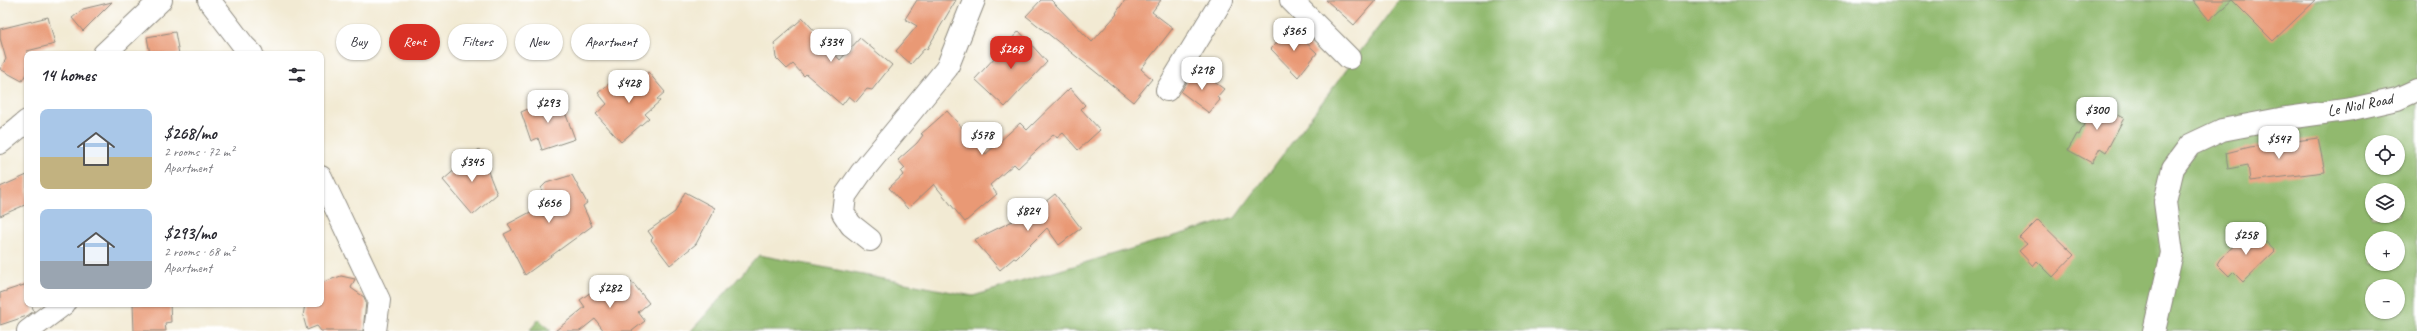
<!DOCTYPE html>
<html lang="en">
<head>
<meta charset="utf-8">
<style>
	body { margin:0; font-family:Caveat,sans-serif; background:#f2f2f3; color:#2b2b33; height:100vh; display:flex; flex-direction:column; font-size:15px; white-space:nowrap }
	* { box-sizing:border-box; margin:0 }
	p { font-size:13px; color:#7c7c81 }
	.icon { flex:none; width:22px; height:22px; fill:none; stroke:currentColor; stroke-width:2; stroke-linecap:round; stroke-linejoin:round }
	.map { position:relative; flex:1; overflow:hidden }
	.side { position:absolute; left:24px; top:51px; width:300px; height:256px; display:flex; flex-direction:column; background:#fff; border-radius:8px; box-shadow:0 1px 3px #0004 }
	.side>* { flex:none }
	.guide { position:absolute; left:336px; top:24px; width:380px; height:36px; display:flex; gap:8px }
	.fabs { position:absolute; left:2365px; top:135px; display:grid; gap:8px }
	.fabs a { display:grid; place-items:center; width:40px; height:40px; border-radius:50%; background:#fff; box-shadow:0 1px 3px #0004; font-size:20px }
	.price { position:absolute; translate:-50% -34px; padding:0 9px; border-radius:8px; background:#fff; color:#222; font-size:13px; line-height:26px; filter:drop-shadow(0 1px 2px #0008) }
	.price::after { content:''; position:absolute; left:50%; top:24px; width:12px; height:9px; margin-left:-6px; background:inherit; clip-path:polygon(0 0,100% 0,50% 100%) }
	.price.active { background:#d93025; color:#fff }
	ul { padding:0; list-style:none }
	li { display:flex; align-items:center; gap:12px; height:100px; padding:0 16px }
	li span { display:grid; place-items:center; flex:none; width:112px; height:80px; border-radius:8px; color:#555 }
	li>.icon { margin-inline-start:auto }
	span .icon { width:48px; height:48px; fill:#fffc; stroke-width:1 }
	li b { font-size:17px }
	h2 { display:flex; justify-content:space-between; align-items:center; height:48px; padding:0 16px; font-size:17px }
	.chip { padding:0 14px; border-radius:18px; background:#fff; box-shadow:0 1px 3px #0004; font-size:14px; line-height:36px }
	.chip.active { background:#d93025; color:#fff }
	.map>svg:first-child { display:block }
	.forest { fill:#91b96e; stroke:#5e724c; fill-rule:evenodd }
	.building { fill:#e99974 }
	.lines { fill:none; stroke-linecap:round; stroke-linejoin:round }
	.minor-casing { stroke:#8e8a7f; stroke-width:24 }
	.minor { stroke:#fff; stroke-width:22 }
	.labels { text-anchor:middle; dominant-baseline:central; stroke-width:3; stroke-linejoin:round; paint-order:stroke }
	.street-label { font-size:16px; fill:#2b2b2b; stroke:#fff }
</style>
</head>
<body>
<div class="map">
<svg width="2417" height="331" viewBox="0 0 2417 331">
	<rect width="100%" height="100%" fill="#fff"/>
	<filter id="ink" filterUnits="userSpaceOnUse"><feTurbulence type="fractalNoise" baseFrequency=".025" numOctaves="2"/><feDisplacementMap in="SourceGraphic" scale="8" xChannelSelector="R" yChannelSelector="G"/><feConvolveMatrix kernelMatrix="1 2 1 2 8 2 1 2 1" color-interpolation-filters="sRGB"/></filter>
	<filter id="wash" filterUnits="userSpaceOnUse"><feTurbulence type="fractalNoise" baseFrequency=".012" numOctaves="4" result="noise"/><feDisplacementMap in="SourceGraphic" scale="16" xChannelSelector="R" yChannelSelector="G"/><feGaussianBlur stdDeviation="0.9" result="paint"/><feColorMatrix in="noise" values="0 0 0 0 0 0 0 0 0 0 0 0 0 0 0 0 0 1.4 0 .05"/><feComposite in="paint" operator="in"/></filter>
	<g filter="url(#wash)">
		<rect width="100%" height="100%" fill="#f2ead3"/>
		<g class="forest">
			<path d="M1399,0h1018v331h-1726l68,-76 214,41 262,-78zM2372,142h26v26h-26zM2372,190h26v26h-26zM2372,238h26v26h-26zM2372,286h26v26h-26z"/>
			<polygon points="539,319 551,331 529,331"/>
		</g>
		<g id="blocks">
			<g class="building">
				<polygon points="917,0 956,0 927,49 925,48 911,64 896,51 917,26 905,19"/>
				<polygon points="1041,0 1051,0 1092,42 1117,14 1116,13 1125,0 1161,0 1152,12 1173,28 1141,69 1152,79 1133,102 1026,16"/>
				<polygon points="1326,0 1376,0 1354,25"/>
				<polygon points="2193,0 2232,0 2209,20"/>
				<polygon points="2232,0 2316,0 2273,41"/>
				<polygon points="112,2 83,31 72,18 83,9"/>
				<polygon points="48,17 55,44 27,51 27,72 22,81 0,69 6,59 0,38 0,29"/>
				<polygon points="803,18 840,60 860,38 892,65 872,90 867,89 856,102 849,96 842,105 806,74 804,76 793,64 787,69 776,58 774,43"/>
				<polygon points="1291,28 1317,53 1298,77 1271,49"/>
				<polygon points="1019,31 1047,62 1005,107 975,79"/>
				<polygon points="175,32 179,54 150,54 147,37"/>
				<polygon points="1195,68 1224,89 1217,97 1220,100 1209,113 1181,92"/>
				<polygon points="648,72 665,92 657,99 660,101 645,114 649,118 621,142 596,114 607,104 598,93 622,73 630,83"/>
				<polygon points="1070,88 1085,105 1081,109 1100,130 1078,150 1063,133 1057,138 1054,134 1018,168 1014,164 990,185 997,194 965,222 934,184 908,209 889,188 903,175 901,172 905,168 898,160 917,143 923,135 921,134 947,111 986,154 1020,123 1027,130"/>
				<polygon points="559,96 575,139 542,150 538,138 531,141 521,112"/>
				<polygon points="2096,98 2116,109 2114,113 2124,118 2106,152 2100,148 2092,163 2068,150 2077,134 2079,135"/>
				<polygon points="2318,138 2325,172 2250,181 2248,165 2228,169 2226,153 2250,147"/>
				<polygon points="479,149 497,194 473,215 443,180"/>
				<polygon points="27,175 27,204 0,216 0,187"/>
				<polygon points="572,175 587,203 583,206 592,226 525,275 504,234 512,230 508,224 538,208 542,216 548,213 541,188 546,183"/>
				<polygon points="685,192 715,208 696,244 670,265 651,240 653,238 648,231 675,212"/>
				<polygon points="1055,194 1081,228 1059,245 1047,228 1016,259 1014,258 1000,270 974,240 1035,210"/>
				<polygon points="2038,220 2074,255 2053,277 2037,261 2033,266 2019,251 2027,244 2020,238"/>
				<polygon points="2252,228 2275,251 2243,282 2233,272 2229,276 2217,264 2220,259"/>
				<polygon points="341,276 355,279 351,288 364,297 366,302 363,331 321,331 317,326 307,330 303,316 305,304 321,304 321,283"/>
				<polygon points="613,276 622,289 632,282 649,303 638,312 645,321 632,331 604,331 595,319 580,331 555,331 585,307 580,300"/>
				<polygon points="27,284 27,304 31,304 34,311 27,316 0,325 0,293"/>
				<polygon points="133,304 170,304 171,322 165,323 166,331 134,331"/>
			</g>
		</g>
	</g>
	<g filter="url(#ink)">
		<use href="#blocks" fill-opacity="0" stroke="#8e8a7f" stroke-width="1"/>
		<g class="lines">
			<defs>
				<g id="minor">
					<polyline points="209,0 244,46 252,54"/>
					<polyline points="1291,0 1349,58"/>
					<polyline points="104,54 161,0"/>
					<polyline points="1167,90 1222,0"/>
					<polyline points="0,143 27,121"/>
					<polyline points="321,177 379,300 375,331"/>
					<polyline points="870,240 851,225 843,213 845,196 861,173 947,68 974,0"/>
					<polyline points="28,331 64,304"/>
					<polyline points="2154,331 2172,253 2165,202 2173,168 2190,145 2222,130 2280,119 2352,109 2397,99 2417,90"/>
				</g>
			</defs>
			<use href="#minor" class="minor-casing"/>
			<use href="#minor" class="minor"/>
		</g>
	</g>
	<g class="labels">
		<g class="street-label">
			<text transform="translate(2360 105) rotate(-11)">Le Niol Road</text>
		</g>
	</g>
</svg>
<div class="fabs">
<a><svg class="icon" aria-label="locate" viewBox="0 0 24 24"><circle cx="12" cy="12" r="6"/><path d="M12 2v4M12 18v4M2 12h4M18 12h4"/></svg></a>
<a><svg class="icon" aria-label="layers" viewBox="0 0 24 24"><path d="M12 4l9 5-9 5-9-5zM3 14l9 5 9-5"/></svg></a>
<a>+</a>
<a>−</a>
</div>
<b class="price" style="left:1294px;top:52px">$365</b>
<b class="price" style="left:831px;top:63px">$334</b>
<b class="price active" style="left:1011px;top:70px">$268</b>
<b class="price" style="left:1202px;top:91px">$218</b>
<b class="price" style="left:629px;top:104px">$428</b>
<b class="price" style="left:548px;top:124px">$293</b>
<b class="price" style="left:2097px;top:131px">$300</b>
<b class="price" style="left:982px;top:156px">$578</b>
<b class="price" style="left:2279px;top:160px">$547</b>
<b class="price" style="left:472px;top:183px">$345</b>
<b class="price" style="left:549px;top:224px">$656</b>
<b class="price" style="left:1028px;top:232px">$824</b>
<b class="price" style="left:2246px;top:256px">$258</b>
<b class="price" style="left:610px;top:309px">$282</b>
<div class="guide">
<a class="chip">Buy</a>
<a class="chip active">Rent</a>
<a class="chip">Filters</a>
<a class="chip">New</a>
<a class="chip">Apartment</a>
</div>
<section class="side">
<h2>14 homes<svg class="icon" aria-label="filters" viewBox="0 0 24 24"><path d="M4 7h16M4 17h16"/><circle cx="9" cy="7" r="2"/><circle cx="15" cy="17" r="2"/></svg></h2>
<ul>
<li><span style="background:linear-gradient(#a9c7e8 60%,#c2b280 0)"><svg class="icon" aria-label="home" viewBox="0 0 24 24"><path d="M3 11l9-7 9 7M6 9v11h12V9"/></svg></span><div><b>$268/mo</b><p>2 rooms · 72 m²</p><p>Apartment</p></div></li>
<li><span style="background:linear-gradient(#a9c7e8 65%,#9aa5b1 0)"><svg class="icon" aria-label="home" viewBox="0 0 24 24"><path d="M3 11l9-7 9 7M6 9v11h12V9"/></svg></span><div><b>$293/mo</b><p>2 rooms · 68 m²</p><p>Apartment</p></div></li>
</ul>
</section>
</div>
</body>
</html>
